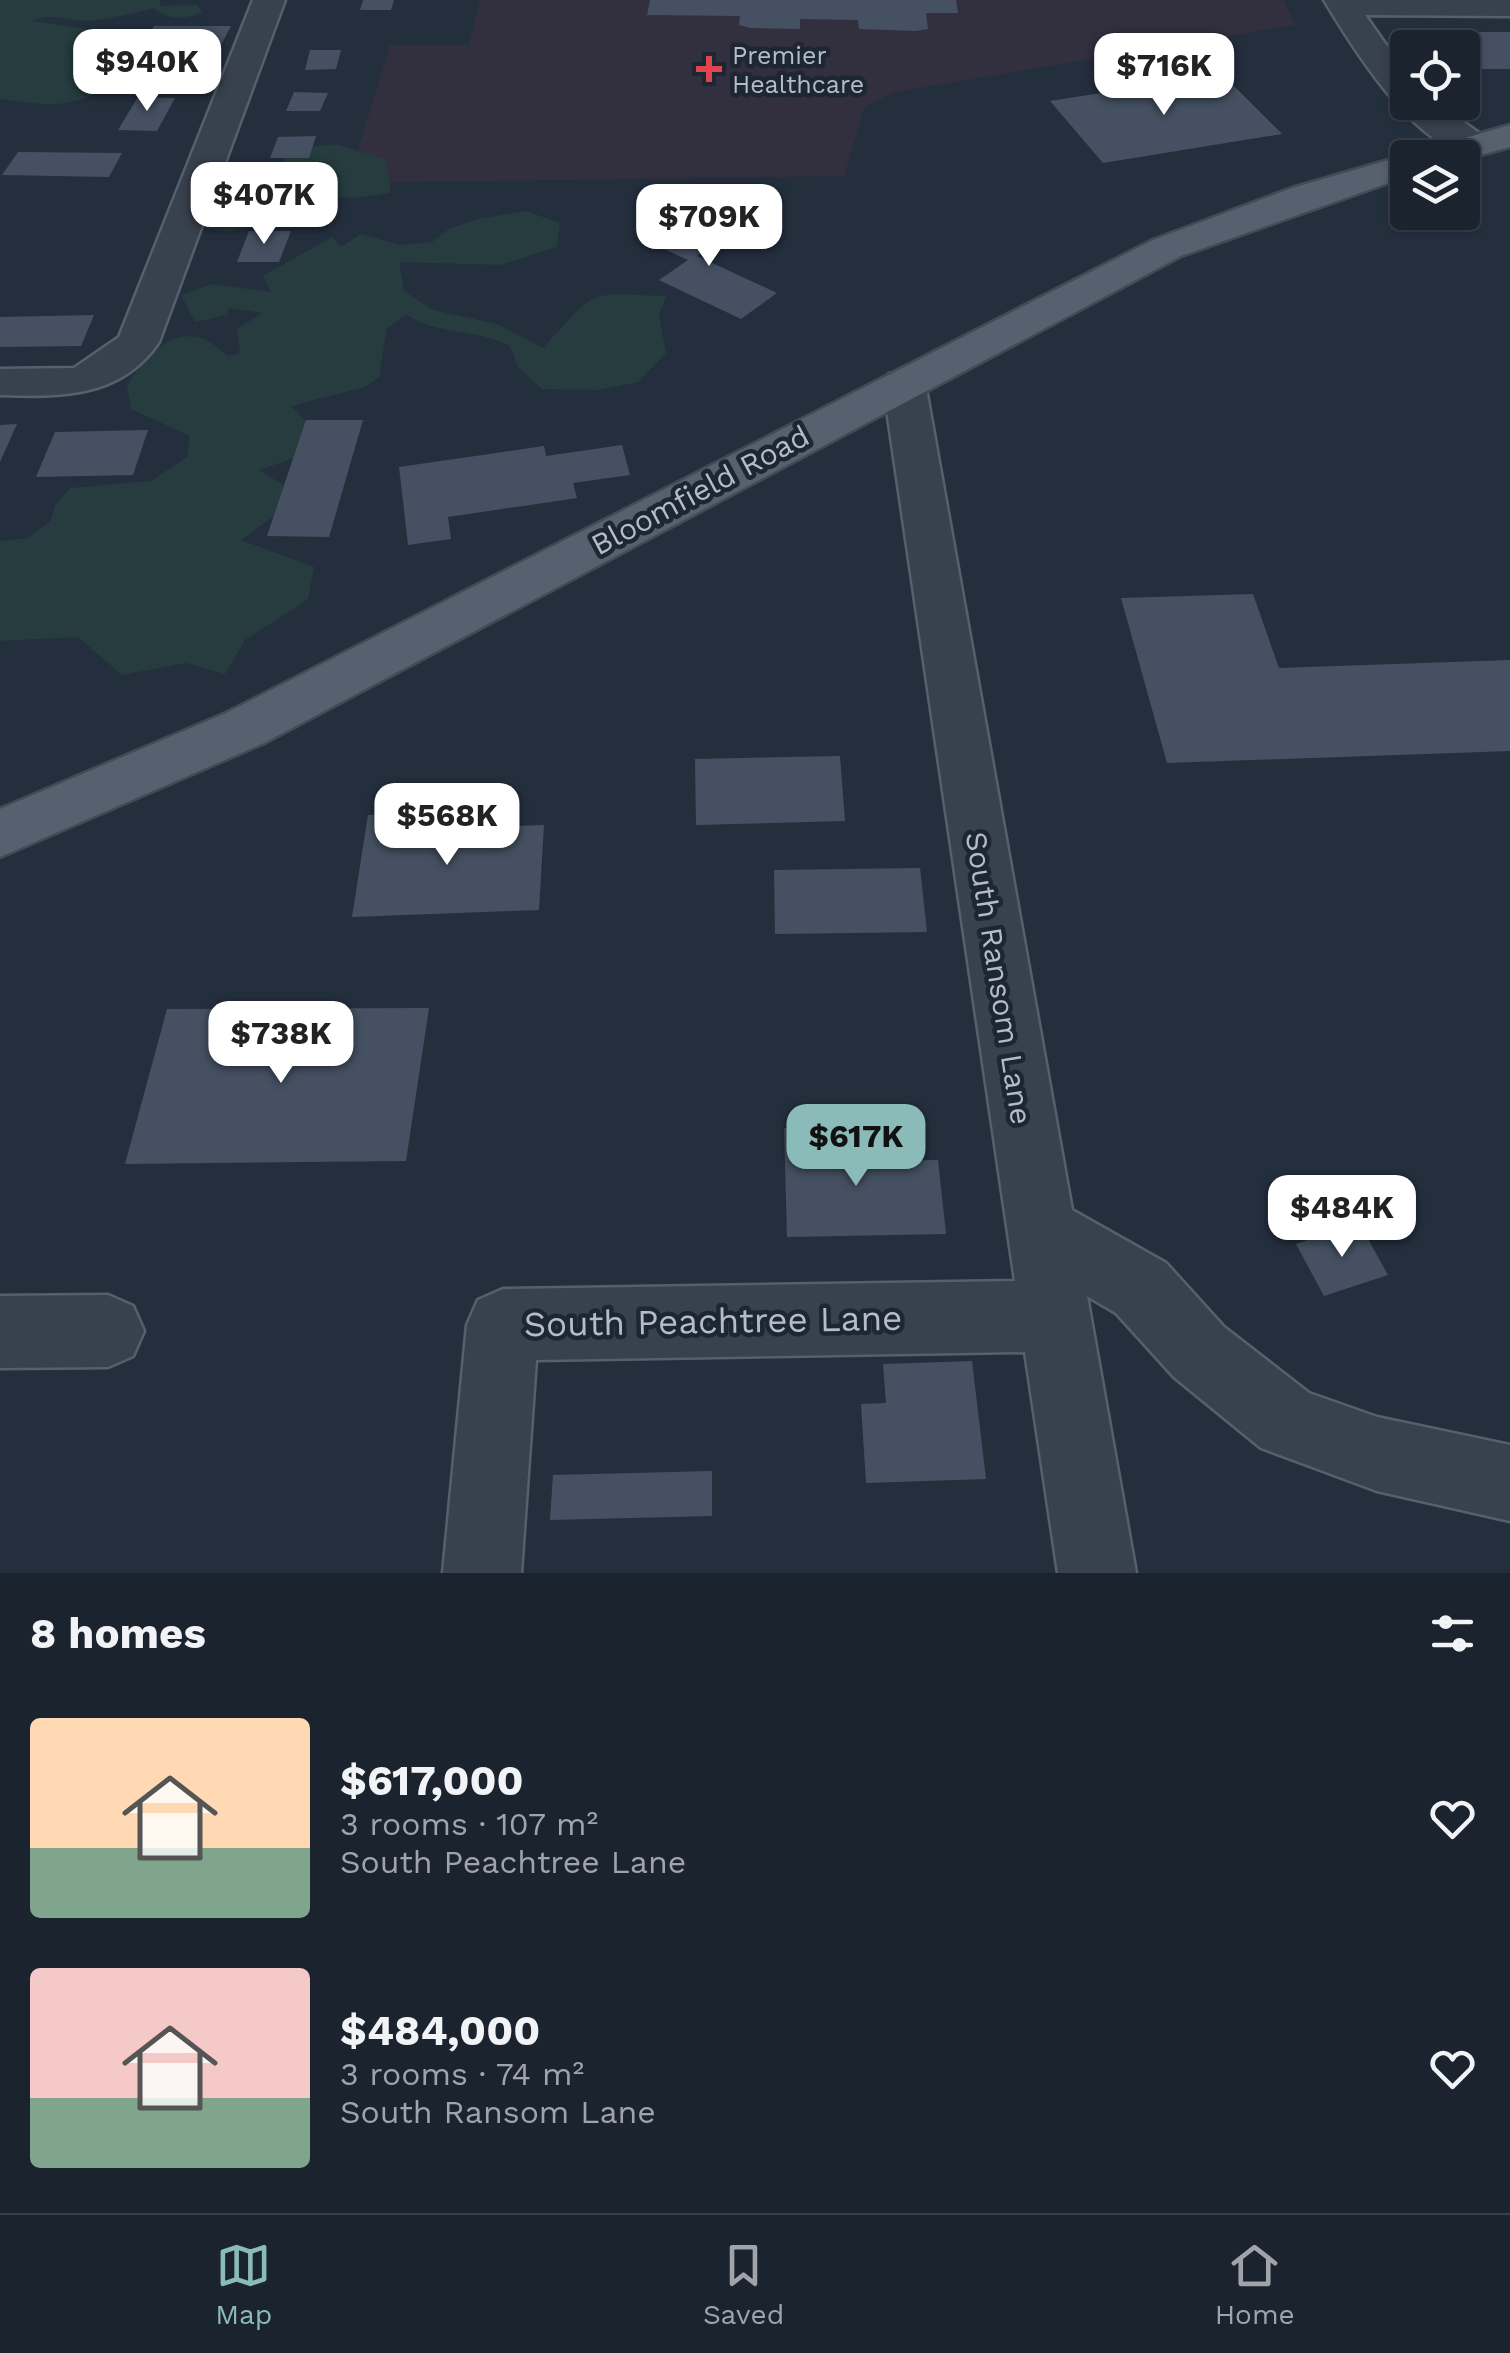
<!DOCTYPE html>
<html lang="en">
<head>
<meta charset="utf-8">
<style>
	body { margin:0; font-family:"Work Sans",sans-serif; background:#242b36; color:#f1f3f6; height:100vh; display:flex; flex-direction:column; font-size:38px; white-space:nowrap }
	* { box-sizing:border-box; margin:0 }
	p { font-size:32px; color:#a0a4aa }
	.icon { flex:none; width:55px; height:55px; fill:none; stroke:currentColor; stroke-width:2; stroke-linecap:round; stroke-linejoin:round }
	.map { position:relative; height:1573px; overflow:hidden }
	.details { display:flex; flex-direction:column; background:#1b232e; flex:1 }
	.details>* { flex:none }
	.fabs { position:absolute; left:1390px; top:30px; display:grid; gap:20px }
	.fabs a { display:grid; place-items:center; width:90px; height:90px; border-radius:10px; background:#1b232e; box-shadow:0 2px 8px #0004,0 0 0 2px #39404a; font-size:50px }
	.price { position:absolute; translate:-50% -85px; padding:0 22px; border-radius:20px; background:#fff; color:#222; font-size:32px; line-height:65px; filter:drop-shadow(0 2px 5px #0008) }
	.price::after { content:''; position:absolute; left:50%; top:60px; width:30px; height:22px; margin-left:-15px; background:inherit; clip-path:polygon(0 0,100% 0,50% 100%) }
	.price.on { background:#8bbbb9; color:#111 }
	ul { padding:0; list-style:none }
	li { display:flex; align-items:center; gap:30px; height:250px; padding:0 30px }
	li span { display:grid; place-items:center; flex:none; width:280px; height:200px; border-radius:10px; color:#555 }
	li>.icon { margin-inline-start:auto }
	span .icon { width:120px; height:120px; fill:#fffc; stroke-width:1 }
	li b { font-size:42px }
	h2 { display:flex; justify-content:space-between; align-items:center; height:120px; padding:0 30px; font-size:42px }
	.tab-bar { display:flex; justify-content:space-around; align-items:center; height:140px; border-top:2px solid #39404a; background:#1b232e; font-size:28px; color:#a0a4aa }
	.tab-bar a { display:grid; justify-items:center; gap:5px }
	.tab-bar .on { color:#8bbbb9 }
	.map>svg:first-child { display:block }
	.medical { fill:#32303f }
	.green { fill:#263c3f }
	.building { fill:#455162 }
	.lines { fill:none; stroke-linecap:round; stroke-linejoin:round }
	.minor-casing { stroke:#565f6c; stroke-width:5 }
	.major-casing { stroke:#414a57; stroke-width:5 }
	.minor { fill:#38414e; fill-rule:evenodd }
	.major { fill:#56606e; fill-rule:evenodd }
	.health-dot { fill:#e0444e; stroke:#1d2633; stroke-width:4 }
	.labels { text-anchor:middle; dominant-baseline:central; stroke-width:9; stroke-linejoin:round; paint-order:stroke }
	.far-poi-label { font-size:25px; fill:#b4bcc9; stroke:#1d2633; text-anchor:start }
	.street-label { font-size:30px; fill:#b4bcc9; stroke:#1d2633 }
	.near-street-label { font-size:35px; fill:#b4bcc9; stroke:#1d2633 }
</style>
</head>
<body>
<div class="map">
<svg width="1510" height="1573" viewBox="0 0 1510 1573">
	<rect width="100%" height="100%" fill="#242f3e"/>
	<polygon class="medical" points="480,0 1284,0 1295,25 895,92 865,106 844,176 348,183 390,45 469,45"/>
	<g class="green">
		<path d="M0,0h160v6l37,-1 5,7c-16,8 -34,8 -49,-4 -8,3 -56,13 -64,13 -18,0 -40,-9 -56,0l73,11 -18,28 35,16c-47,34 -68,31 -123,23z"/>
		<path d="M336,144l49,15 6,33c-28,6 -62,12 -86,-10l-44,10 14,27 -46,13 -31,-5c23,-53 46,-45 95,-54l-11,-6 3,-17z"/>
		<path d="M526,211l34,12 -3,24 -57,18 -101,-3 5,29 29,19 64,14 46,24c56,-60 39,-55 123,-52l-7,18 7,39 -28,29 -40,8 -56,-1 -24,-22 -8,-21c-33,-18 -74,-10 -104,-32l-19,14 -8,49 -14,10 -74,19 39,40 -71,24 42,26 -60,44 73,27 -6,32 -63,41 -20,34 -39,-11 -64,12 -44,-38 -78,4v-100l28,-3 23,-17 4,-16 15,-17 81,-7 36,-24 3,-21 -59,-27 -4,-23c15,-25 40,-58 74,-48 9,2 20,13 27,18l12,-3 -3,-24 25,-16 -33,-5 -2,7 -32,7 -14,-27 31,-11 59,8 -8,-16 69,-39 9,10 20,-13 39,11 32,-3 17,-13 28,-10z"/>
	</g>
	<g class="building">
		<polygon points="363,0 394,0 391,10 360,10"/>
		<polygon points="650,0 956,0 958,13 926,13 928,29 916,31 859,29 858,20 800,19 800,29 750,28 739,25 740,16 647,15"/>
		<polygon points="154,26 231,26 219,49 140,48"/>
		<polygon points="1433,32 1510,32 1510,69 1462,69 1462,48 1443,48"/>
		<polygon points="310,50 341,50 336,69 305,70"/>
		<polygon points="148,73 183,73 174,88 139,87"/>
		<polygon points="1222,74 1282,134 1103,163 1050,101"/>
		<polygon points="294,92 328,93 320,111 286,111"/>
		<polygon points="138,97 175,98 157,131 118,130"/>
		<polygon points="316,136 309,158 270,158 278,137"/>
		<polygon points="18,152 122,153 109,177 2,175"/>
		<polygon points="298,185 292,208 263,209 270,186"/>
		<polygon points="696,213 735,230 697,256 777,293 741,319 659,280 688,260 651,243"/>
		<polygon points="249,231 291,231 279,262 237,262"/>
		<polygon points="94,315 81,346 0,347 0,317"/>
		<polygon points="306,420 363,420 329,537 267,536"/>
		<polygon points="17,424 0,462 0,425"/>
		<polygon points="148,430 133,475 36,477 55,432"/>
		<polygon points="622,445 630,475 573,483 577,498 448,517 451,539 408,545 399,467 544,446 546,456"/>
		<polygon points="1253,594 1279,668 1510,660 1510,751 1167,763 1121,598"/>
		<polygon points="840,756 845,821 696,825 695,759"/>
		<polygon points="430,813 428,829 544,825 539,910 352,917 368,815"/>
		<polygon points="920,868 927,932 775,934 774,870"/>
		<polygon points="429,1008 406,1161 125,1164 167,1009"/>
		<polygon points="855,1127 858,1161 938,1160 946,1234 787,1237 784,1128"/>
		<polygon points="1359,1223 1388,1275 1324,1296 1296,1244"/>
		<polygon points="972,1361 986,1479 866,1483 861,1404 886,1403 883,1364"/>
		<polygon points="712,1471 712,1516 550,1520 553,1475"/>
	</g>
	<g class="lines">
		<defs>
			<g id="minor">
				<path d="M253,0h32l-126,342c-38,56 -98,55 -159,53v-26l74,-1 45,-31z"/>
				<path d="M1324,0h186v16l-145,-1 43,61v26h28l47,34 5,8 -5,8c-59,14 -133,-109 -159,-152z"/>
				<polygon points="904,370 919,374 925,383 1072,1210 1166,1263 1224,1327 1309,1393 1377,1417 1510,1445 1510,1521 1377,1491 1261,1448 1174,1377 1116,1313 1087,1296 1136,1573 1058,1573 1025,1352 536,1360 521,1573 443,1573 467,1325 478,1300 503,1289 1015,1281 883,383 889,374"/>
				<polygon points="108,1295 133,1306 144,1331 133,1356 108,1367 0,1368 0,1296"/>
			</g>
			<polygon id="major" points="1510,125 1510,147 1462,160 1408,158 1408,176 1181,256 264,743 0,857 0,809 226,713 1153,240 1292,188"/>
		</defs>
		<use href="#minor" class="minor-casing"/>
		<use href="#major" class="major-casing"/>
		<use href="#minor" class="minor"/>
		<use href="#major" class="major"/>
	</g>
	<path class="health-dot" d="M704 54h10v10h10v10h-10v10h-10v-10h-10v-10h10z"/>
	<g class="labels">
		<g class="far-poi-label">
			<text x="732" y="55">Premier<tspan x="732" dy="29">Healthcare</tspan></text>
		</g>
		<g class="street-label">
			<text transform="translate(700 490) rotate(-28)">Bloomfield Road</text>
			<text transform="translate(999 978) rotate(81)">South Ransom Lane</text>
		</g>
		<g class="near-street-label">
			<text transform="translate(713 1321) rotate(-1)">South Peachtree Lane</text>
		</g>
	</g>
</svg>
<div class="fabs">
<a><svg class="icon" aria-label="locate" viewBox="0 0 24 24"><circle cx="12" cy="12" r="6"/><path d="M12 2v4M12 18v4M2 12h4M18 12h4"/></svg></a>
<a><svg class="icon" aria-label="layers" viewBox="0 0 24 24"><path d="M12 4l9 5-9 5-9-5zM3 14l9 5 9-5"/></svg></a>
</div>
<b class="price" style="left:147px;top:114px">$940K</b>
<b class="price" style="left:1164px;top:118px">$716K</b>
<b class="price" style="left:264px;top:247px">$407K</b>
<b class="price" style="left:709px;top:269px">$709K</b>
<b class="price" style="left:447px;top:868px">$568K</b>
<b class="price" style="left:281px;top:1086px">$738K</b>
<b class="price on" style="left:856px;top:1189px">$617K</b>
<b class="price" style="left:1342px;top:1260px">$484K</b>
</div>
<section class="details">
<h2>8 homes<svg class="icon" aria-label="filters" viewBox="0 0 24 24"><path d="M4 7h16M4 17h16"/><circle cx="9" cy="7" r="2"/><circle cx="15" cy="17" r="2"/></svg></h2>
<ul>
<li><span style="background:linear-gradient(#ffd9b3 65%,#7fa58c 0)"><svg class="icon" aria-label="home" viewBox="0 0 24 24"><path d="M3 11l9-7 9 7M6 9v11h12V9"/></svg></span><div><b>$617,000</b><p>3 rooms · 107 m²</p><p>South Peachtree Lane</p></div><svg class="icon" aria-label="heart" viewBox="0 0 24 24"><path d="M12 20l-8-8c-3-5 5-10 8-4 3-6 11-1 8 4z"/></svg></li>
<li><span style="background:linear-gradient(#f6c9c9 65%,#7fa58c 0)"><svg class="icon" aria-label="home" viewBox="0 0 24 24"><path d="M3 11l9-7 9 7M6 9v11h12V9"/></svg></span><div><b>$484,000</b><p>3 rooms · 74 m²</p><p>South Ransom Lane</p></div><svg class="icon" aria-label="heart" viewBox="0 0 24 24"><path d="M12 20l-8-8c-3-5 5-10 8-4 3-6 11-1 8 4z"/></svg></li>
</ul>
</section>
<nav class="tab-bar">
<a class="on"><svg class="icon" aria-label="map" viewBox="0 0 24 24"><path d="M3 6l6-2 6 2 6-2v14l-6 2-6-2-6 2zM9 4v14M15 6v14"/></svg>Map</a>
<a><svg class="icon" aria-label="saved" viewBox="0 0 24 24"><path d="M7 4h10v16l-5-4-5 4z"/></svg>Saved</a>
<a><svg class="icon" aria-label="home" viewBox="0 0 24 24"><path d="M3 11l9-7 9 7M6 9v11h12V9"/></svg>Home</a>
</nav>
</body>
</html>
